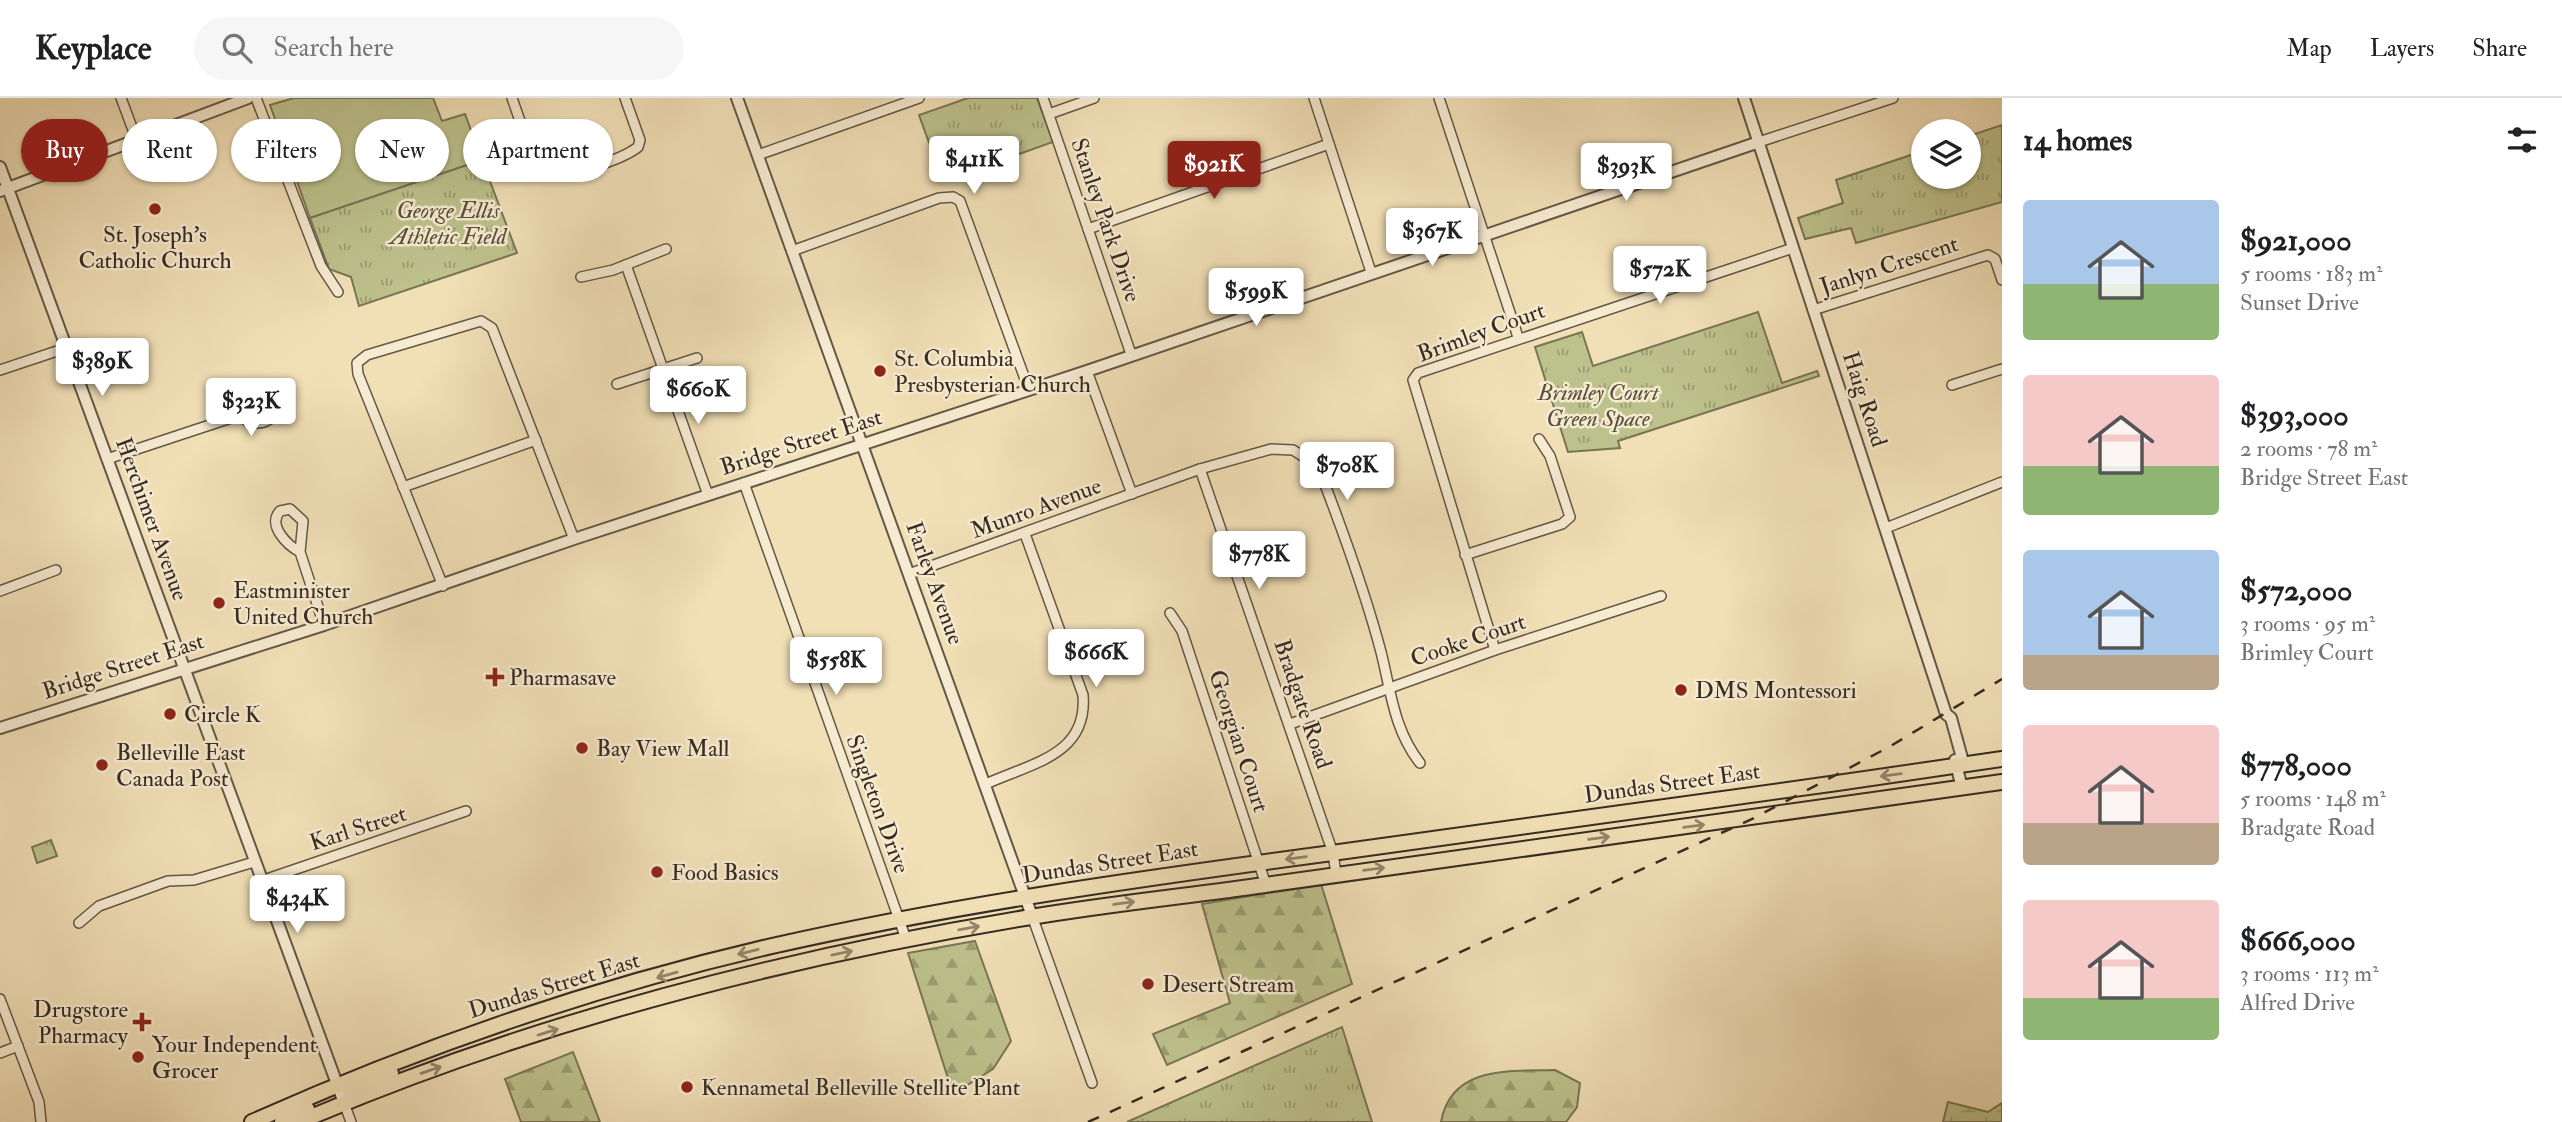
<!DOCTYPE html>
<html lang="en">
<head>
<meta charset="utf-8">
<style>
	body { margin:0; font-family:"IM FELL Double Pica",serif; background:#f6f6f6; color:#202124; height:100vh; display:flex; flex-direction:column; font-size:26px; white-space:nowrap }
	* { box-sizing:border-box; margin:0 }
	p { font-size:23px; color:#757577 }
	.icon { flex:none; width:38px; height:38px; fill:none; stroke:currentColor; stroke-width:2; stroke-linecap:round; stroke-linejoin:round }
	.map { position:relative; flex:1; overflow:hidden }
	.drawer { display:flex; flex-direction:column; background:#fff; width:560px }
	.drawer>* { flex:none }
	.guide { position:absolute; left:21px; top:21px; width:665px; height:63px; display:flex; gap:14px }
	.tools { position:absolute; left:1911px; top:21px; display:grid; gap:14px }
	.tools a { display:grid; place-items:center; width:70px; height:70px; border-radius:50%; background:#fff; box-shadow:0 2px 5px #0004; font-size:35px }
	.price { position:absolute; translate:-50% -60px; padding:0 16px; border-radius:7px; background:#fff; color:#222; font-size:23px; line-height:46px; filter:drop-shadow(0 2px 4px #0008) }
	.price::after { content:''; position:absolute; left:50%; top:42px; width:21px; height:16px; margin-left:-10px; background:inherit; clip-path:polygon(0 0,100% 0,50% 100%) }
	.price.selected { background:#8f2418; color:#fff }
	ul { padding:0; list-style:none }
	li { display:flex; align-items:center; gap:21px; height:175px; padding:0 21px }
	li span { display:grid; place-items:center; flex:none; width:196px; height:140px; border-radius:7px; color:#555 }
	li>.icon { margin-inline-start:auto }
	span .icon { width:84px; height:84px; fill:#fffc; stroke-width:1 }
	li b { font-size:30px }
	h2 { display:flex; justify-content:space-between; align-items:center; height:84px; padding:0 21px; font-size:30px }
	.tag { padding:0 24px; border-radius:32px; background:#fff; box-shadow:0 2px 5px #0004; font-size:24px; line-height:63px }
	.tag.selected { background:#8f2418; color:#fff }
	header { display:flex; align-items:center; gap:42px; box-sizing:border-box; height:98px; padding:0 35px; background:#fff; border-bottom:2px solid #e0e0e0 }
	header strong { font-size:33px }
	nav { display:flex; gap:38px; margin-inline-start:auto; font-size:24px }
	.search { width:490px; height:63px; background:#f6f6f6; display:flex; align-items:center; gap:18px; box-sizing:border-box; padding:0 24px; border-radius:38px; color:#757577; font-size:26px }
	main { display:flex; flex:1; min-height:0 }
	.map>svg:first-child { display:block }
	.grass { fill:#bdc18c; stroke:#797656; stroke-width:2 }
	.forest { fill:url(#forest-firs); stroke:#797656; stroke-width:2 }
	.wetland { fill:url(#wetland-marsh); stroke:#797656; stroke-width:2 }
	.park { fill:url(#park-tufts); stroke:#797656; stroke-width:2 }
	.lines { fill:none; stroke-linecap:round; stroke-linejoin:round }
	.minor-casing { stroke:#645846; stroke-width:12 }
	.tertiary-casing { stroke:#645846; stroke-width:14 }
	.primary-casing { stroke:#352b20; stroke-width:18 }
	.minor { stroke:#f6ead0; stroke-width:9 }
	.tertiary { stroke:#f6ead0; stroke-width:10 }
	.primary { stroke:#f1dfb6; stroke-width:14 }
	.rail { stroke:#352b20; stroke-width:2.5; stroke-dasharray:12 12; stroke-linecap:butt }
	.oneway { stroke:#93856b }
	.poi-dot { fill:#8f2418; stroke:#f6ead0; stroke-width:2.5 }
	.labels { text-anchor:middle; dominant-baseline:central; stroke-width:5; stroke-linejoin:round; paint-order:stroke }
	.park-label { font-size:23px; font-style:italic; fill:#57503b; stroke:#f6ead0 }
	.street-label { font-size:23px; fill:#352b20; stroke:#f6ead0 }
	.poi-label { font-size:23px; fill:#352b20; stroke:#f6ead0; text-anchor:start }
</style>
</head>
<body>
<header>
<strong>Keyplace</strong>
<div class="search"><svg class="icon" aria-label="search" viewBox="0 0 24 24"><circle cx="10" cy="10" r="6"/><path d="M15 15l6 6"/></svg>Search here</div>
<nav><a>Map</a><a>Layers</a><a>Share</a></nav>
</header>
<main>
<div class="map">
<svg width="2002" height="1024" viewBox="0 0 2002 1024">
	<defs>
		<pattern id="forest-firs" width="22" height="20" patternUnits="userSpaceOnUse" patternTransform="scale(1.75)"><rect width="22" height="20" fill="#bdc18c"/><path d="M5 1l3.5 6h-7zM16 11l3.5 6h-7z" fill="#9a9d72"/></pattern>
		<pattern id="wetland-marsh" width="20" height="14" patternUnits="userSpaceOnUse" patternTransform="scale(1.75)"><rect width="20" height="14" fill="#bdc18c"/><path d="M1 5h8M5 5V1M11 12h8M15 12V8" fill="none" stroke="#9a9d72"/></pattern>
		<pattern id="park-tufts" width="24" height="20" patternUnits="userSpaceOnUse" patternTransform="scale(1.75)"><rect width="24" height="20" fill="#bdc18c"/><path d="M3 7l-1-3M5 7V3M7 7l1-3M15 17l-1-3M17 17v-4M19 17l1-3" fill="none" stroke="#9a9d72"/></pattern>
	</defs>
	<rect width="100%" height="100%" fill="#f1dfb6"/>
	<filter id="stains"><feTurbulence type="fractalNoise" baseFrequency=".00286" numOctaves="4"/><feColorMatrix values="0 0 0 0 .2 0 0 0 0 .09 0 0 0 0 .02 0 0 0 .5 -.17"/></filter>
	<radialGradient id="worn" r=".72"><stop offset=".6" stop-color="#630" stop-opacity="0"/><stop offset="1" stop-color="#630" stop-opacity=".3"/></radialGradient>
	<polygon class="grass" points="294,0 433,0 442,23 465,16 482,62 310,120 270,7"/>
	<g class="forest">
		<polygon points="1321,786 1352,886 1167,967 1153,936 1230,905 1202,806"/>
		<polygon points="975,843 1011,943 993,971 953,996 908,855"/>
		<polygon points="573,954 600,1024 521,1024 505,981"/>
		<path d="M1555,972l25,13 -3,24 -11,15h-125c10,-57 70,-51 114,-52z"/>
	</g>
	<polygon class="wetland" points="1948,1004 1988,1014 2002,1005 2002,1024 1943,1024"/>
	<g class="park">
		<polygon points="968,0 1037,0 1053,44 943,83 919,17"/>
		<polygon points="2002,27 2002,104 1856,145 1851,130 1805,141 1798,120 1843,105 1836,82 1923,53 1923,79 1969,79 1969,38"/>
		<polygon points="482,62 517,155 359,208 351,179 329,171 310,120"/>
		<polygon points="1758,214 1782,285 1817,273 1819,278 1618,343 1620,350 1568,354 1535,249 1582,234 1593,268"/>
		<polygon points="51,742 57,758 37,765 32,749"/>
		<polygon points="1342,929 1372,1024 1127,1024"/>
	</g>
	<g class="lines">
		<defs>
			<g id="minor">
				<polyline points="121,0 136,40"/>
				<polyline points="256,0 321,168 338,194"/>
				<path d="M512,0l23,66c3,5 5,9 12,11 18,4 76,-16 91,-28l2,-7 -15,-42"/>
				<polyline points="1043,0 1131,256"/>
				<polyline points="1314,0 1371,174"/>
				<polyline points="1439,0 1518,239"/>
				<polyline points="1049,16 1094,0"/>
				<polyline points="1759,44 1893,0"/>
				<polyline points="758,57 919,0"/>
				<polyline points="1088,131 1329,46"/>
				<polyline points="792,153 939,100 953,99 960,103 1029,292"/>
				<polyline points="626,167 708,397"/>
				<polyline points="581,179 613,172 666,151"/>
				<polyline points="1813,212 1988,157 1995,161 2002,182"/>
				<polyline points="0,272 66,250"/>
				<polyline points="1087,273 1132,396"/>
				<polyline points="617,286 697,260"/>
				<polyline points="1952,287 2002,271"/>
				<path d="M107,361l133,-44c9,10 24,11 33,1l1,-8 -5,-12 -16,-2 -9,9 -4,12"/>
				<polyline points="1200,371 1333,755 1336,776"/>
				<polyline points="744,385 906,841"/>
				<polyline points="403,389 536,342"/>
				<polyline points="1886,430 2002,384"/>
				<path d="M300,454c-13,-7 -33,-27 -20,-41l10,-2 13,12 -3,31 24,73"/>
				<polyline points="1465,457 1562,426 1570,419 1550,358 1539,341"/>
				<path d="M909,476l291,-105 71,-20 22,1 19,12 12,20c21,55 42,113 57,170 10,40 13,78 39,111"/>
				<polyline points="443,488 358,276 357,265 367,257 481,223 492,230 574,441"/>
				<polyline points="0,493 56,472"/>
				<polyline points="1170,515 1182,533 1266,787"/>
				<polyline points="1495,552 1413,282 1418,275 1793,150"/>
				<polyline points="1290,626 1495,552 1661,498"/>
				<path d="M986,686c46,-21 102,-29 97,-89l-58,-161"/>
				<polyline points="261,783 466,713"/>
				<polyline points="1032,818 1092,985"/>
				<polyline points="79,825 99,808 168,783 194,782 254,764"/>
				<polyline points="0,901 39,1004 41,1024"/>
				<polyline points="0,955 18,948"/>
				<polyline points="344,1005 351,1024"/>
			</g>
			<g id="tertiary">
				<polyline points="737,0 1032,818"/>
				<polyline points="1744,0 1946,616 1951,620 1962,660 1959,667"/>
				<polyline points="0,69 344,1005"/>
				<polyline points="0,93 248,0"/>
				<polyline points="0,630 324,527 574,441 1087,273 1759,44"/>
				<polyline points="1955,662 1962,690"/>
			</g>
			<g id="primary">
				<polyline points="350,995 391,975"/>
				<path d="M252,1024c166,-74 342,-135 520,-176 185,-42 373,-68 560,-93 224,-30 447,-61 670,-94"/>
				<polyline points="282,1024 307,1011"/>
				<path d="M299,1024c233,-100 482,-164 732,-205 77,-13 156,-21 234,-32 246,-35 492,-67 737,-103"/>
			</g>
		</defs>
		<use href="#minor" class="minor-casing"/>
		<use href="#tertiary" class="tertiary-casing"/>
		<use href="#primary" class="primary-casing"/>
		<use href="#minor" class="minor"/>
		<use href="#tertiary" class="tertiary"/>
		<use href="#primary" class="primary"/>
		<polyline class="rail" points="1088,1024 1754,720 1889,649 2002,581"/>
	</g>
	<defs><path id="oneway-shaft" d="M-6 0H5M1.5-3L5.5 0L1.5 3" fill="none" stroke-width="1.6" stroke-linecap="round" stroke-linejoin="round" transform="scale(1.75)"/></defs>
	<g class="oneway">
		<use href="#oneway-shaft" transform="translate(1891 677) rotate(172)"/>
		<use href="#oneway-shaft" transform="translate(1694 728) rotate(-7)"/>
		<use href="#oneway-shaft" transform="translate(1599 740) rotate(-8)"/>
		<use href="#oneway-shaft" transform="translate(1296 760) rotate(173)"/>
		<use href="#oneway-shaft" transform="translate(1374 771) rotate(-8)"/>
		<use href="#oneway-shaft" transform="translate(1124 805) rotate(-8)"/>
		<use href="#oneway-shaft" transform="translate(969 830) rotate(-10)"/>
		<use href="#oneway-shaft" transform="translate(748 854) rotate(166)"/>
		<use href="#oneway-shaft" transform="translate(842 855) rotate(-12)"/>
		<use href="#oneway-shaft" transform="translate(667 877) rotate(164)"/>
		<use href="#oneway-shaft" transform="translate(548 934) rotate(-17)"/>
		<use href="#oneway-shaft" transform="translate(431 972) rotate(-19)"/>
	</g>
	<g class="poi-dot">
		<circle cx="155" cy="111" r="7"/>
		<circle cx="880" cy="273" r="7"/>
		<circle cx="219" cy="505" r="7"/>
		<path d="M491.5 568.5h7v7h7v7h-7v7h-7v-7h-7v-7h7z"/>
		<circle cx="1681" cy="592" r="7"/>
		<circle cx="170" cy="616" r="7"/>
		<circle cx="582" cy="650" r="7"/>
		<circle cx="102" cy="667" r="7"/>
		<circle cx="657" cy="774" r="7"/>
		<circle cx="1148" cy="886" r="7"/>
		<path d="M138.5 913.5h7v7h7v7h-7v7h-7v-7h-7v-7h7z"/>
		<circle cx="138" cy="959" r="7"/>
		<circle cx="687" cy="989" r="7"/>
	</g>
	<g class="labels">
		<g class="park-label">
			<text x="448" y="112">George Ellis<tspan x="448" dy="26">Athletic Field</tspan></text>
			<text x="1598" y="294">Brimley Court<tspan x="1598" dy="26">Green Space</tspan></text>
		</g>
		<g class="street-label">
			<text transform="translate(1106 122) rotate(71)">Stanley Park Drive</text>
			<text transform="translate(1889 167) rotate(-18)">Janlyn Crescent</text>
			<text transform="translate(1481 234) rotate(-20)">Brimley Court</text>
			<text transform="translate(1865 301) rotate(72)">Haig Road</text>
			<text transform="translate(801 344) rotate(-18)">Bridge Street East</text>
			<text transform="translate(1036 410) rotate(-20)">Munro Avenue</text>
			<text transform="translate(152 421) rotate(70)">Herchimer Avenue</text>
			<text transform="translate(935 485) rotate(70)">Farley Avenue</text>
			<text transform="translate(1468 542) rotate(-19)">Cooke Court</text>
			<text transform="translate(123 568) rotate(-18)">Bridge Street East</text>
			<text transform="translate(1303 606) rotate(71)">Bradgate Road</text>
			<text transform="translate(1239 643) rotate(72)">Georgian Court</text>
			<text transform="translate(1672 685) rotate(-8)">Dundas Street East</text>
			<text transform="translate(878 706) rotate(70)">Singleton Drive</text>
			<text transform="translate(358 730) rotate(-18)">Karl Street</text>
			<text transform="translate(1110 764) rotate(-9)">Dundas Street East</text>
			<text transform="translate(554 887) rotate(-17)">Dundas Street East</text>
		</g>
		<g class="poi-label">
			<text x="155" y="136" text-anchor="middle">St. Joseph's<tspan x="155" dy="26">Catholic Church</tspan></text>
			<text x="894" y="260">St. Columbia<tspan x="894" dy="26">Presbysterian Church</tspan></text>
			<text x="233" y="492">Eastminister<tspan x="233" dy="26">United Church</tspan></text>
			<text x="509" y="579">Pharmasave</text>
			<text x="1695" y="592">DMS Montessori</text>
			<text x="184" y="616">Circle K</text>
			<text x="596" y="650">Bay View Mall</text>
			<text x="116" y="654">Belleville East<tspan x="116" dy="26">Canada Post</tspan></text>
			<text x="671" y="774">Food Basics</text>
			<text x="1162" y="886">Desert Stream</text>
			<text x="128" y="911" text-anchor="end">Drugstore<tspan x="128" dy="26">Pharmacy</tspan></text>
			<text x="152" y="946">Your Independent<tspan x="152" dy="26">Grocer</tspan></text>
			<text x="701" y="989">Kennametal Belleville Stellite Plant</text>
		</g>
	</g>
	<rect width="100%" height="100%" filter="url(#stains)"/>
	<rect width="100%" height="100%" fill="url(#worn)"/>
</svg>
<div class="tools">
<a><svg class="icon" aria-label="layers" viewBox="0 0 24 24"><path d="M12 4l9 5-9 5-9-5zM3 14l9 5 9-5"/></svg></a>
</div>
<b class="price" style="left:974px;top:98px">$411K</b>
<b class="price selected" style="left:1214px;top:103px">$921K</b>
<b class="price" style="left:1626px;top:105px">$393K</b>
<b class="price" style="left:1432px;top:170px">$367K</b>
<b class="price" style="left:1660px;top:208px">$572K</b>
<b class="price" style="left:1256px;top:230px">$599K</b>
<b class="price" style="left:102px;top:300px">$389K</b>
<b class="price" style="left:698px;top:328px">$660K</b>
<b class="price" style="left:251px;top:340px">$323K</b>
<b class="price" style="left:1347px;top:404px">$708K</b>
<b class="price" style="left:1259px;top:493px">$778K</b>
<b class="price" style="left:1096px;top:591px">$666K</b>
<b class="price" style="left:836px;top:599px">$558K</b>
<b class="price" style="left:297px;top:837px">$434K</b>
<div class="guide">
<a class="tag selected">Buy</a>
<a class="tag">Rent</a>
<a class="tag">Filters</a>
<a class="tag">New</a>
<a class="tag">Apartment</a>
</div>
</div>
<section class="drawer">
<h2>14 homes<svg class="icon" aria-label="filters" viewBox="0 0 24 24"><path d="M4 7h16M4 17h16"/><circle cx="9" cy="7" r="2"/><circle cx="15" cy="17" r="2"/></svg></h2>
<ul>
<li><span style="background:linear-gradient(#a9c7e8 60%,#8fb573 0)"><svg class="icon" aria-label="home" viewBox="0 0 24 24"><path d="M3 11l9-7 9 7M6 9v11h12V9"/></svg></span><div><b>$921,000</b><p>5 rooms · 183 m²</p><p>Sunset Drive</p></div></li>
<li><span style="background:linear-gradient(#f6c9c9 65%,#8fb573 0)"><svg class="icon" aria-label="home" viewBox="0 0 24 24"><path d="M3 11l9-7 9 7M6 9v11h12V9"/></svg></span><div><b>$393,000</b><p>2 rooms · 78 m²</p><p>Bridge Street East</p></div></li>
<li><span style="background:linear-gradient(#a9c7e8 75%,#b9a48a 0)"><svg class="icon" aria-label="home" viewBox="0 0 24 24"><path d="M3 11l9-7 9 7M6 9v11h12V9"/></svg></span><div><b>$572,000</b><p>3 rooms · 95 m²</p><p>Brimley Court</p></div></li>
<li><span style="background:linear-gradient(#f6c9c9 70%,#b9a48a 0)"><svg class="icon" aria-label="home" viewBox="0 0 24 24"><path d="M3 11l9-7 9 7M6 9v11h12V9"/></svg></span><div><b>$778,000</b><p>5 rooms · 148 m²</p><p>Bradgate Road</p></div></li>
<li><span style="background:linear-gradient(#f6c9c9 70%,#8fb573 0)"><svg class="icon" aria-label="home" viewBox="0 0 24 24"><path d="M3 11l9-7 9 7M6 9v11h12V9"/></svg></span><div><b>$666,000</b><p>3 rooms · 113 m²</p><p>Alfred Drive</p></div></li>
</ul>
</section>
</main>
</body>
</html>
